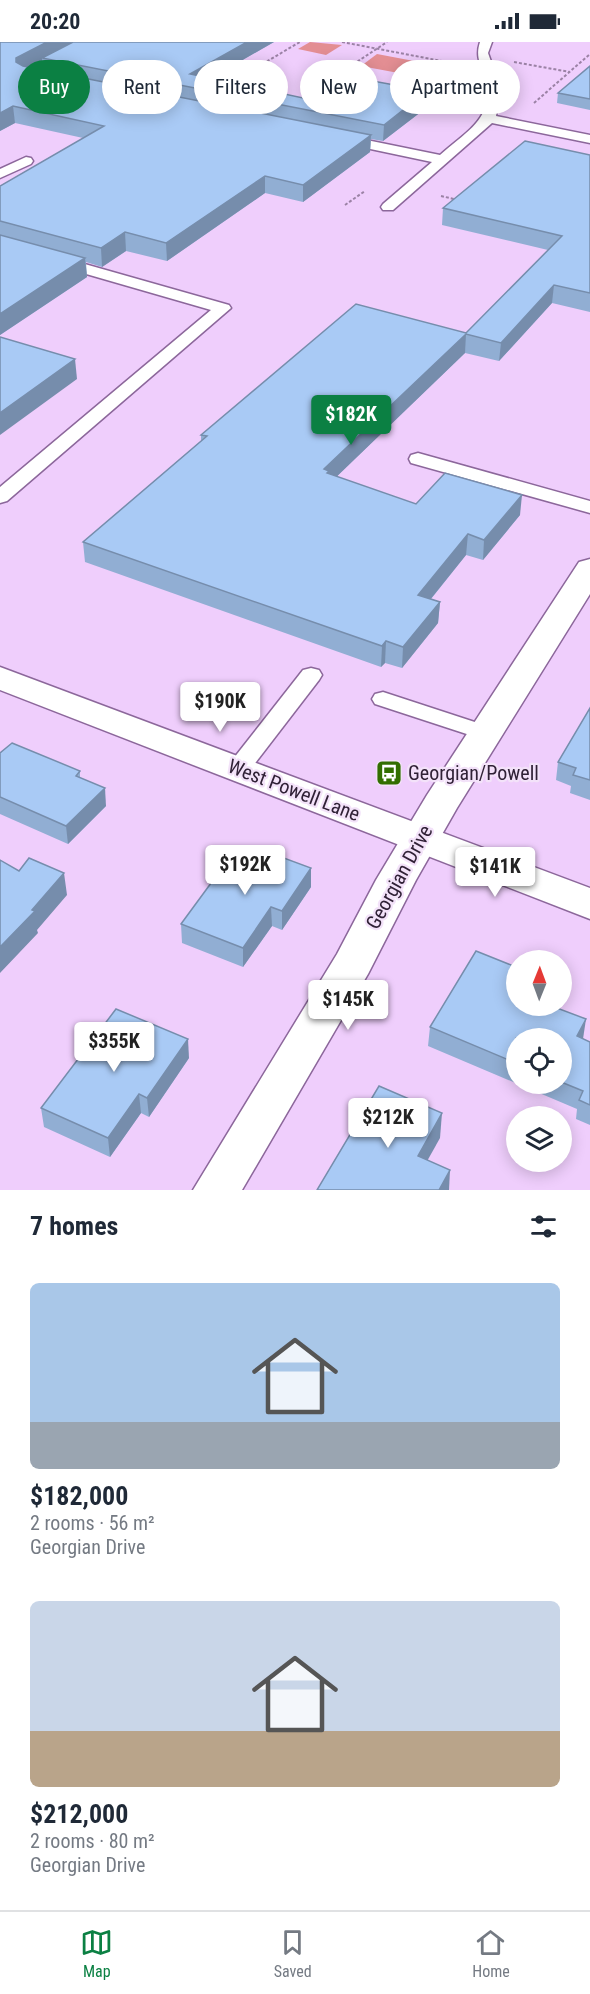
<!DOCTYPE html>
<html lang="en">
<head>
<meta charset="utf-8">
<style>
	body { margin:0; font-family:"Roboto Condensed",sans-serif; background:#f2f2f3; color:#1f2937; height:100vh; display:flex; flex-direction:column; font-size:22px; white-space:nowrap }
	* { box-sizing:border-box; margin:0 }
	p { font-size:20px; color:#747a83 }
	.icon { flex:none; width:33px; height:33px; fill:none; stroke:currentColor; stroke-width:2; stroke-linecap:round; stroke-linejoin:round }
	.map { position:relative; height:1148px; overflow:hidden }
	.details { display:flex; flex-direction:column; background:#fff; flex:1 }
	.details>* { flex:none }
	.guide { position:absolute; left:18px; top:18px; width:555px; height:54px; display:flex; gap:12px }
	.needle { width:39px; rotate:1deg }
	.controls { position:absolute; left:506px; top:908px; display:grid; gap:12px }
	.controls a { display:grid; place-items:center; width:66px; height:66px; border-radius:50%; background:#fff; box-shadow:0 3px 15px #0003; font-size:30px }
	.price { position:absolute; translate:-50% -51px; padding:0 14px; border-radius:6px; background:#fff; color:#222; font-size:20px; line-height:39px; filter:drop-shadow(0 2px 3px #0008) }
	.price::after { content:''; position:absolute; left:50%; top:36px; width:18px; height:14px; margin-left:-9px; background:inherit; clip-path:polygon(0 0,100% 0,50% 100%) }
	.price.active { background:#0b8043; color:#fff }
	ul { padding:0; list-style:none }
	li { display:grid; align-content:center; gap:12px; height:318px; padding:0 30px }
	li span { display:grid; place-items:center; height:186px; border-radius:9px; color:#555 }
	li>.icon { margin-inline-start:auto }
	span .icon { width:108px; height:108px; fill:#fffc; stroke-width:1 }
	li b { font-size:26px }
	h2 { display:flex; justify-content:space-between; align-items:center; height:72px; padding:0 30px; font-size:26px }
	.tag { padding:0 21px; border-radius:27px; background:#fff; box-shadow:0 3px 15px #0003; font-size:21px; line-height:54px }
	.tag.active { background:#0b8043; color:#fff }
	.status { display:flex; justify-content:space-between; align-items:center; height:42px; padding:0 30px; background:#fff; direction:ltr }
	.status svg { height:16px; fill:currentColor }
	.tab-bar { display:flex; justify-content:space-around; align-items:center; height:84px; border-top:2px solid #e0e1e3; background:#fff; font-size:16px; color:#747a83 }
	.tab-bar a { display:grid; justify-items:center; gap:3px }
	.tab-bar .active { color:#0b8043 }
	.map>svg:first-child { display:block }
	.green { fill:#e38e93 }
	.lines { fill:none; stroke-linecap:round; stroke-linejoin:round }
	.service-casing { stroke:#8c679b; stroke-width:3 }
	.minor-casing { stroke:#8c679b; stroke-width:3 }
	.tertiary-casing { stroke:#8c679b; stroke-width:3 }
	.path { stroke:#9b82a5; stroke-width:2; stroke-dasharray:3 2; stroke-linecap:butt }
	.service { fill:#fff; fill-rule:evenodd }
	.minor { fill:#fff; fill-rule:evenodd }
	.tertiary { fill:#fff; fill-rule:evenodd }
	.wall { fill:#91aed3; fill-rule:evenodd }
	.shaded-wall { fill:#768dac }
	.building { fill:#a9caf5; stroke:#768dac; stroke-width:1.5 }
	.labels { text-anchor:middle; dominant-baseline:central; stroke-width:4.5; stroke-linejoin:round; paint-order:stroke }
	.poi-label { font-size:20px; fill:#302136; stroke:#f3e2f9; text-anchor:start }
	.street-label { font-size:20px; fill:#302136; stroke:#f3e2f9 }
</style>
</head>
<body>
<div class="status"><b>20:20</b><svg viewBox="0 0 49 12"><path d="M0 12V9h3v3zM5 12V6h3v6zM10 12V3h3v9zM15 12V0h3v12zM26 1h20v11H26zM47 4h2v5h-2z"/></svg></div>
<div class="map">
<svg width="590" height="1148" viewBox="0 0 590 1148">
	<rect width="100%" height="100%" fill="#efcefc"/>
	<g class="green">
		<polygon points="310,0 342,3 326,13 298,7"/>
		<polygon points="377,12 435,23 420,35 361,24"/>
	</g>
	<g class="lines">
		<defs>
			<g id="service">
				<polygon points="83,0 98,0 37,33 42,34 44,37 42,40 25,38 19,34"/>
				<path d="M480,0h12l-4,11 13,37 -5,26 94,19v8l-98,-20 -99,87h-10l-2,-3 2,-3 49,-42 -90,-19 -7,-4 7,-4 98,20c29,-26 58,-38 43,-82 -4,-12 -7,-19 -3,-31z"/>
				<polygon points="26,115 31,116 33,119 31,122 0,136 0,127"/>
				<polygon points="60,215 229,263 231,266 7,459 0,461 0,445 211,268 55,223 52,220 55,217"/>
				<polygon points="418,411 590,459 590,471 411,421 409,417 411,413"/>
				<polygon points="311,626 319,628 322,633 319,638 246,733 238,735 230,733 226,727 230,721 303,628"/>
				<polygon points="383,650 493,686 496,691 493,696 485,698 375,662 372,657 375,652"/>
			</g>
			<polygon id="minor" points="0,625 590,846 590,877 0,648"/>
			<polygon id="tertiary" points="590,517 590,552 457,766 416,838 368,932 242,1148 193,1148 337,912 376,838 427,753 579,520"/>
		</defs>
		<use href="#service" class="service-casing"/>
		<use href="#minor" class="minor-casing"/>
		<use href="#tertiary" class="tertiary-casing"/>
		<g class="path">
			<polyline points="342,0 452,21"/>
			<polyline points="514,20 570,30"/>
			<polyline points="228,42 300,0"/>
			<polyline points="299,58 387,0"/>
			<polyline points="534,61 590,12"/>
			<polyline points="441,154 458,158"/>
			<polyline points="345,163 365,149"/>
		</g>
		<use href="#service" class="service"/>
		<use href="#minor" class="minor"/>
		<use href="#tertiary" class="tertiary"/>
	</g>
	<g class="wall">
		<path d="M0,0h274l-63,36 106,23 110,-10 -1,17 -43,33 -12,-2 -1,13 -67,50 -38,-9 -98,68 -41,-10 -24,16 -16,-5 1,15 -87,58v-149l83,-48 -68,-15 -15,8zM42,19l1,9 -13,-2z"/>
		<polygon points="590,24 590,68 557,61 558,51"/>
		<polygon points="590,113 590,270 552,261 499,319 465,311 336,435 416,462 520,473 483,518 466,513 431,557 440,560 438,581 402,626 385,621 381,625 85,520 83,500 201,399 201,393 466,291 548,208 442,183 443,166"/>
		<polygon points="590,666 590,758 570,751 571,744 556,738 558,720"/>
		<polygon points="0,711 80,729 80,735 106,764 68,802 0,772"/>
		<polygon points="240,823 311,845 282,888 272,884 243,925 182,901 181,882"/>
		<path d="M516,963l74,37v83l-14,-6 1,-10 -149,-63 2,-19zM516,996h45v45h-45z"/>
		<polygon points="189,1016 149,1075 141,1071 110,1115 44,1085 41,1066"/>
	</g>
	<g class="shaded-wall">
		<polygon points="47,0 78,0 42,16 42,19 18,32 18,36 16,16"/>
		<polygon points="247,0 274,0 194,46 190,32"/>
		<polygon points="427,49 426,66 383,99 384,83"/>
		<polygon points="13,64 15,81 0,89 0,71"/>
		<polygon points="371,93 370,110 303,160 303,143"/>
		<polygon points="265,134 265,151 167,219 166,201"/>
		<polygon points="125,190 126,209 102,225 101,206"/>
		<polygon points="85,216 87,235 0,293 0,272"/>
		<polygon points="554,243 552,261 499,319 501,301"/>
		<polygon points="466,292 465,311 329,442 324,427"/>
		<polygon points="75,317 77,337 0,393 0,371"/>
		<polygon points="522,453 520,473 483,518 484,498"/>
		<polygon points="468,492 466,513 417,574 418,553"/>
		<polygon points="440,560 438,581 402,626 403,605"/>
		<polygon points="386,599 385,621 381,625 382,604"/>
		<polygon points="105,746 106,764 68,802 66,784"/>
		<polygon points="311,826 311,845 282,888 282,869"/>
		<polygon points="64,831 67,853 37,888 38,891 0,931 0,905"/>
		<polygon points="271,865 272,884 243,925 243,906"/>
		<polygon points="586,977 583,997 577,994"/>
		<polygon points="188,997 189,1016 149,1075 147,1056"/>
		<polygon points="139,1052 141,1071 110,1115 108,1096"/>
		<polygon points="442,1071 440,1096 416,1139 418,1114"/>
		<polygon points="450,1128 449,1148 439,1148"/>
	</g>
	<g class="building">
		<polygon points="0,0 47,0 16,16 16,20 23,24 371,93 303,143 265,134 166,201 125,190 101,206 0,179 0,144 104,84 13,64 0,71"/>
		<polygon points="73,0 247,0 190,32 317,59 351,35 427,49 384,83 42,16"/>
		<polygon points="590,24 590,57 558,51"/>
		<polygon points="525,99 590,113 590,251 554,243 501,301 466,292 324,427 329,429 327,431 416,462 445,431 522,453 484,498 468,492 418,553 440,560 403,605 386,599 382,604 83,500 207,394 201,393 356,262 466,291 562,194 443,166"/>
		<polygon points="0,193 85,216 0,272"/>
		<polygon points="0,295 75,317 0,371"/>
		<polygon points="590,666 590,738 573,733 576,726 558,720"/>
		<polygon points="12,701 80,729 76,734 105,746 66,784 0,755 0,711"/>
		<polygon points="254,805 311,826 282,869 271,865 243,906 181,882 228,818 240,823"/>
		<polygon points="29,816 64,831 32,868 35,869 0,905 0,818 19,829"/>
		<polygon points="476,909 516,925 516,963 549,963 586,977 577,994 590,1000 590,1063 579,1058 583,1049 561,1040 561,996 516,996 516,1021 430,985"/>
		<polygon points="116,967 188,997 147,1056 139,1052 108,1096 41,1066"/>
		<polygon points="379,1044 442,1071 418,1114 450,1128 439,1148 317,1148"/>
	</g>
	<defs>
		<symbol id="bus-square" viewBox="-11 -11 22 22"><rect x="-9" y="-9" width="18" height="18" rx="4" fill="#326e00" stroke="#f3e2f9"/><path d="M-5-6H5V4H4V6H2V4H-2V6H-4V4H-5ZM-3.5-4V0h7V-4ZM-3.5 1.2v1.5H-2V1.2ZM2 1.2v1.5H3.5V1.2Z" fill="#fff"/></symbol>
	</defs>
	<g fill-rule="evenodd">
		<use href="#bus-square" x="374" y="716" width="30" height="30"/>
	</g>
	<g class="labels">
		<g class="poi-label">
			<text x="408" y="731">Georgian/Powell</text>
		</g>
		<g class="street-label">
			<text transform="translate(294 748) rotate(21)">West Powell Lane</text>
			<text transform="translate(399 835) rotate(-61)">Georgian Drive</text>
		</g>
	</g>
</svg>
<div class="controls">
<a><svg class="needle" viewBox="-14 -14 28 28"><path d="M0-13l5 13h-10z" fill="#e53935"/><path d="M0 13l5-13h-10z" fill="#747a83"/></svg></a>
<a><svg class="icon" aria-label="locate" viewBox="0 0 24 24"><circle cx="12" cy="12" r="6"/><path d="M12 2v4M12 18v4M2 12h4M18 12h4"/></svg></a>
<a><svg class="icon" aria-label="layers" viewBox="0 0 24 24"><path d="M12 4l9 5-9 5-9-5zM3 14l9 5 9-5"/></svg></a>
</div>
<b class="price active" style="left:351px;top:404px">$182K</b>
<b class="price" style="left:220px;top:691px">$190K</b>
<b class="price" style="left:245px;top:854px">$192K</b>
<b class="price" style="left:495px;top:856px">$141K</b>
<b class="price" style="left:348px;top:989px">$145K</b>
<b class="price" style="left:114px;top:1031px">$355K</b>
<b class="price" style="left:388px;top:1107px">$212K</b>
<div class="guide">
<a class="tag active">Buy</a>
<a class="tag">Rent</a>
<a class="tag">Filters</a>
<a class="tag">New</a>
<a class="tag">Apartment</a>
</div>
</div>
<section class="details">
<h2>7 homes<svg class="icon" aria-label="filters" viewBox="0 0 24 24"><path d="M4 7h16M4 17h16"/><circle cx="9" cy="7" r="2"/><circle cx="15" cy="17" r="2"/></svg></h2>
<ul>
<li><span style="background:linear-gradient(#a9c7e8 75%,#9aa5b1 0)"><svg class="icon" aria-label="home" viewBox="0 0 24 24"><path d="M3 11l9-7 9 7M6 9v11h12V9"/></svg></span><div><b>$182,000</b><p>2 rooms · 56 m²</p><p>Georgian Drive</p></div></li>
<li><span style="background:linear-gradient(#c9d6e8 70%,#b9a48a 0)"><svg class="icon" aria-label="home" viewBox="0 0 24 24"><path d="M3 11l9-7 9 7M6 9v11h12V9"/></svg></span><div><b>$212,000</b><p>2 rooms · 80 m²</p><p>Georgian Drive</p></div></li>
</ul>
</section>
<nav class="tab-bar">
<a class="active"><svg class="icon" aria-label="map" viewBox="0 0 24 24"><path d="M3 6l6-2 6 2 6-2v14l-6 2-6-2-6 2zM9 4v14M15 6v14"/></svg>Map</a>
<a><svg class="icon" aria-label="saved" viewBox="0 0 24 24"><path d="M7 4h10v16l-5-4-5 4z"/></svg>Saved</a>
<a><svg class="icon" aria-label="home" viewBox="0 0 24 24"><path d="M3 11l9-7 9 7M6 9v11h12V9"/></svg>Home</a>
</nav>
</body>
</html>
